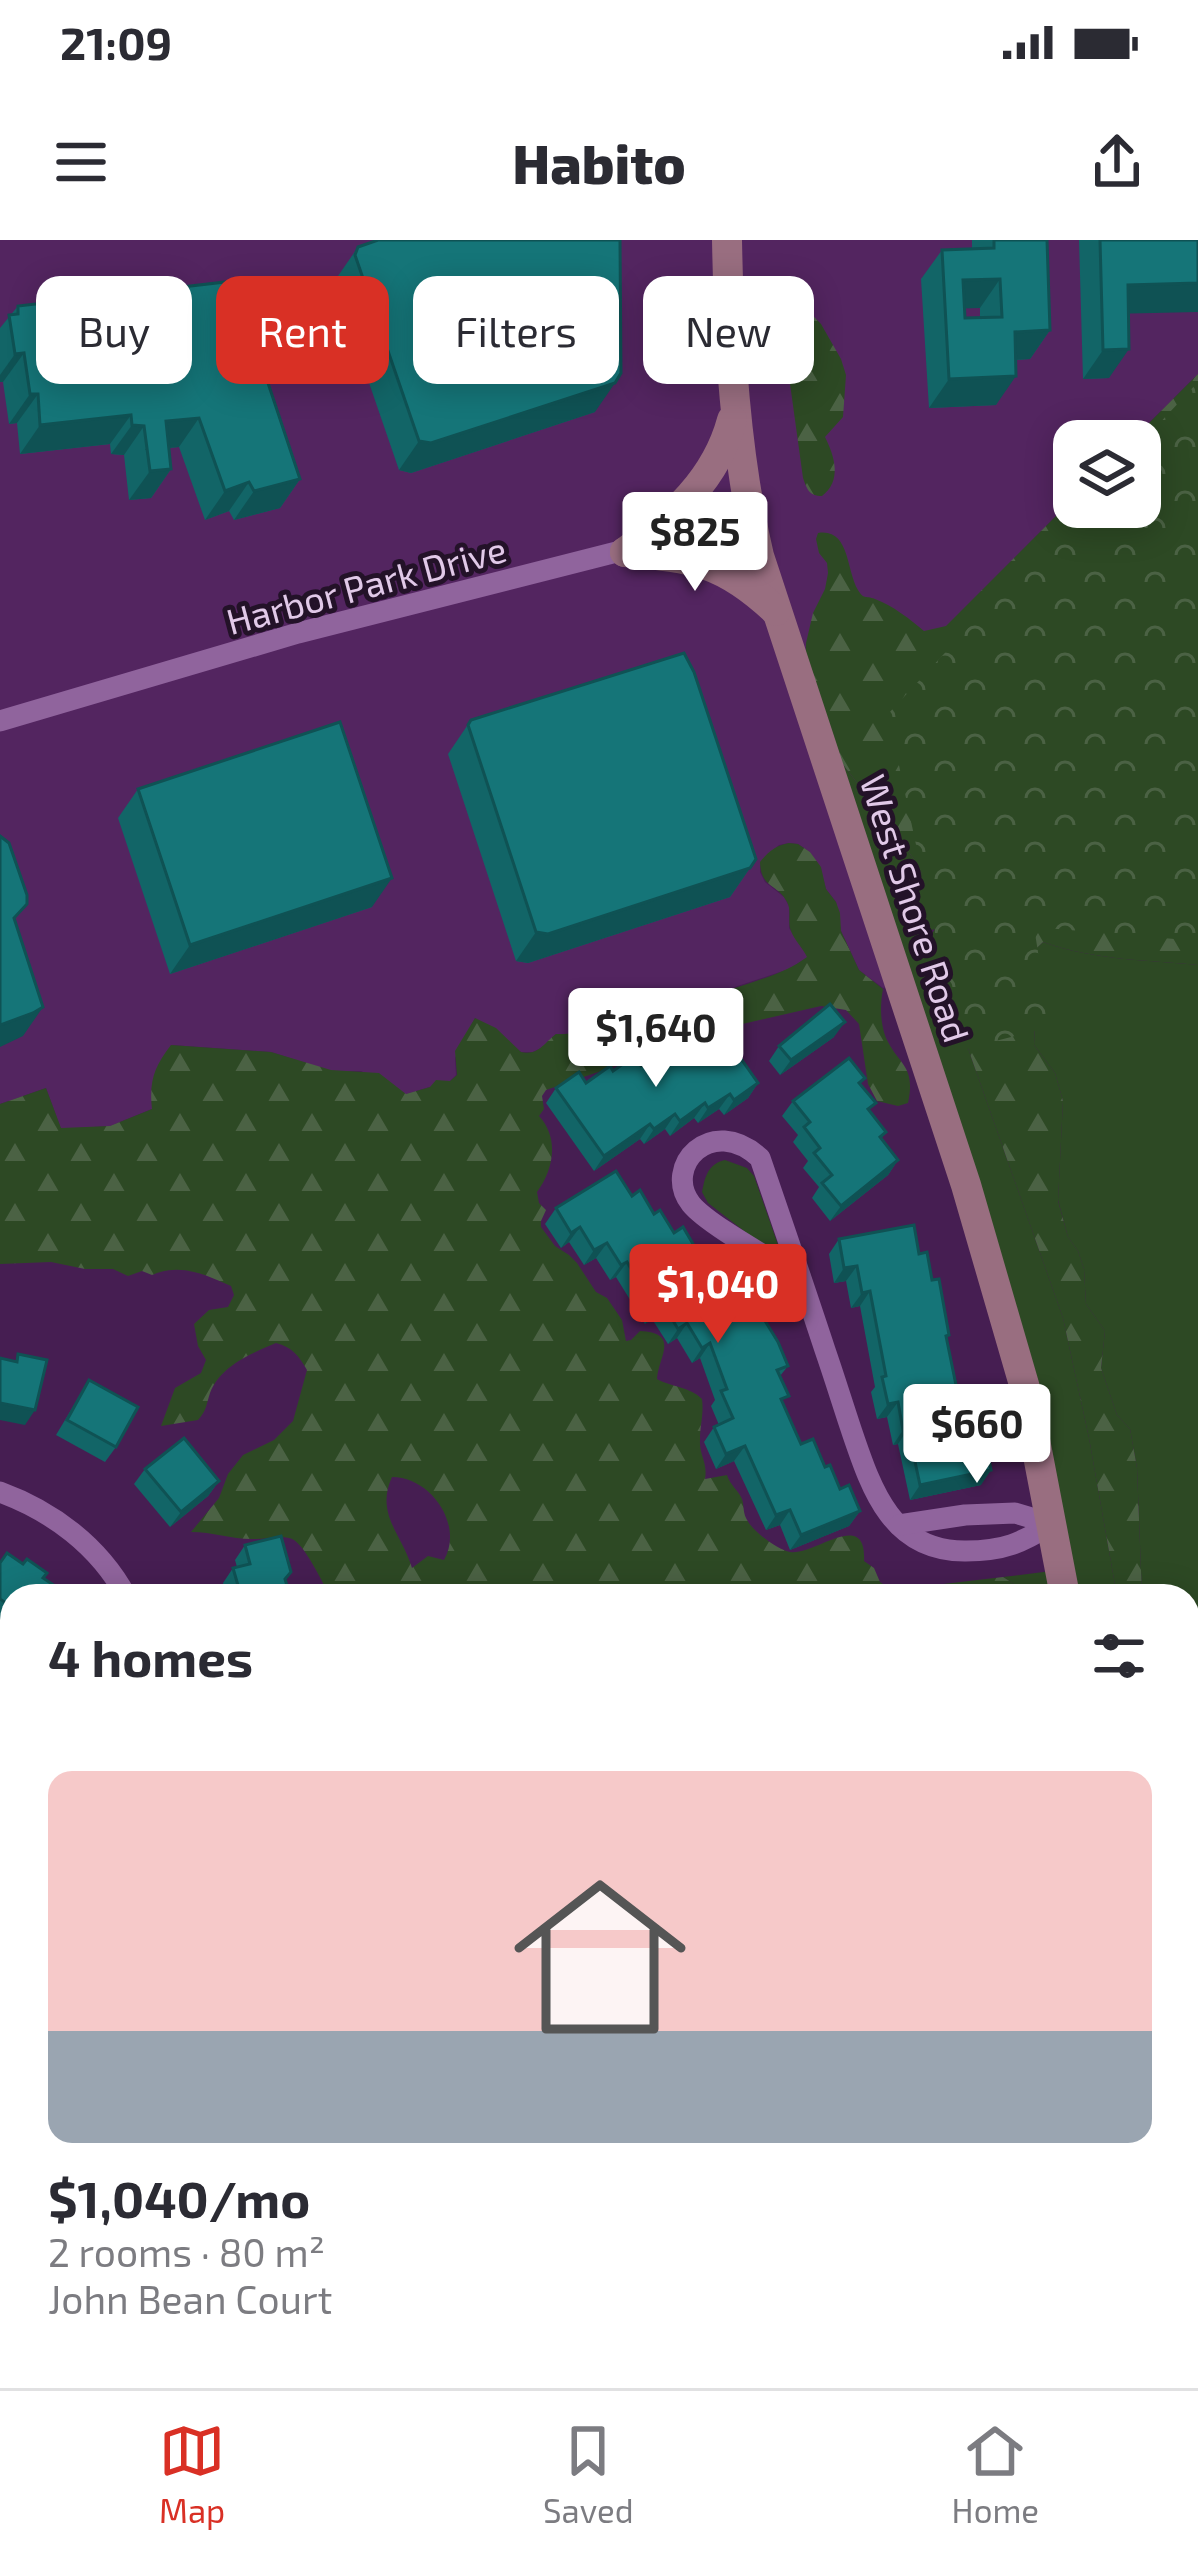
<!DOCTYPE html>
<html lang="en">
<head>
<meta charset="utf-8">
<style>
	body { margin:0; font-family:"Exo 2",sans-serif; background:#f7f7f7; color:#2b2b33; height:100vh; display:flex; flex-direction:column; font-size:45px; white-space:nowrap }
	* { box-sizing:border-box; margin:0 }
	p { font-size:39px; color:#7c7c81 }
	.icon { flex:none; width:66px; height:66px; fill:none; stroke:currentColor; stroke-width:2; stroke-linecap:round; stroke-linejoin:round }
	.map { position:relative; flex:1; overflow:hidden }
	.sheet { position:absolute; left:0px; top:1344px; width:1200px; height:804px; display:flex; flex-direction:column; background:#fff; border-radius:36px 36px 0 0; box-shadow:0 6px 30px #0003 }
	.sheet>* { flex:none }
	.banner { position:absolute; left:36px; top:36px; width:1128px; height:108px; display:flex; gap:24px }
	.buttons { position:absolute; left:1053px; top:180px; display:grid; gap:24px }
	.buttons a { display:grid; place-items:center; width:108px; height:108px; border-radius:24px; background:#fff; box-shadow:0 6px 30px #0003; font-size:60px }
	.price { position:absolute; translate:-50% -102px; padding:0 27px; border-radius:12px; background:#fff; color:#222; font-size:39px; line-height:78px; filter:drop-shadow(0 3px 6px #0008) }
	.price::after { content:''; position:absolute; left:50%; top:72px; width:36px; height:27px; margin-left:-18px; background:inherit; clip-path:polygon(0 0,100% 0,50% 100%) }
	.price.current { background:#d93025; color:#fff }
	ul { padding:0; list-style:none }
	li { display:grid; align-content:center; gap:24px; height:636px; padding:0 48px }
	li span { display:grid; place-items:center; height:372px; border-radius:24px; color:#555 }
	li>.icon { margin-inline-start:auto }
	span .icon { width:216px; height:216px; fill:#fffc; stroke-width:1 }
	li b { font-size:51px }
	h2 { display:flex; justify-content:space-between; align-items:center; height:144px; padding:0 48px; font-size:51px }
	.pill { padding:0 42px; border-radius:24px; background:#fff; box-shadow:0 6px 30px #0003; font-size:42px; line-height:108px }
	.pill.current { background:#d93025; color:#fff }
	.status { display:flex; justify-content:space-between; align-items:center; height:84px; padding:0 60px; background:#fff; direction:ltr }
	.status svg { height:33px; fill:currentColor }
	header { display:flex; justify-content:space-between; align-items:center; height:156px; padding:0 48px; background:#fff; font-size:54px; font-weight:800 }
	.dock { display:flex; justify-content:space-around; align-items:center; height:168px; border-top:3px solid #e1e1e2; background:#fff; font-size:33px; color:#7c7c81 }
	.dock a { display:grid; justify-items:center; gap:6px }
	.dock .current { color:#d93025 }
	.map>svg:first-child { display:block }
	.built { fill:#532560 }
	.grass { fill:#2d4924 }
	.forest { fill:url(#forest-firs); fill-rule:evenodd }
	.park { fill:url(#park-crowns) }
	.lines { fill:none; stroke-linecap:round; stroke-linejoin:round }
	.minor { stroke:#90649d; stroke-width:21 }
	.secondary { stroke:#996e80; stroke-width:30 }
	.primary { stroke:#a27763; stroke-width:33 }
	.wall { fill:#126567; fill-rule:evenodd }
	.shaded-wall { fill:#0f5254 }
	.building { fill:#157578; stroke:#0f5254; stroke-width:3; fill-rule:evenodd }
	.labels { text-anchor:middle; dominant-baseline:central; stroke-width:10; stroke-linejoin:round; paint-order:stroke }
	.street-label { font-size:36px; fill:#e1c9e8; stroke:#231228 }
</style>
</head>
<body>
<div class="status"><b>21:09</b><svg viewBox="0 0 49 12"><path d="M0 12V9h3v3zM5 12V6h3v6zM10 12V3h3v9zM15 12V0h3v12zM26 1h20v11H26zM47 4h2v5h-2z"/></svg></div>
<header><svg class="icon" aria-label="menu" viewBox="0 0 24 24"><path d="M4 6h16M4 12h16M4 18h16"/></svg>Habito<svg class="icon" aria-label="share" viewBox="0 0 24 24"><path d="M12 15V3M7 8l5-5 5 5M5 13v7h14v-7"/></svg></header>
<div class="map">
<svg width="1198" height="2148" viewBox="0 0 1198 2148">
	<defs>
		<pattern id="forest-firs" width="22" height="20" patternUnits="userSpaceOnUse" patternTransform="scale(3)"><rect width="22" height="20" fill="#2d4924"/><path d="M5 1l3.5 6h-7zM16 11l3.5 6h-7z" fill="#4b6244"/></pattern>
		<pattern id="park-crowns" width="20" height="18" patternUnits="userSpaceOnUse" patternTransform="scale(3)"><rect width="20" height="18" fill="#2d4924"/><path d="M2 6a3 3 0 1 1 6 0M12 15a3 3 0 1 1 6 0" fill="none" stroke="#4b6244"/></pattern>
	</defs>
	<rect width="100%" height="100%" fill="#461e52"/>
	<g class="built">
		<polygon points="0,0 1198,0 1198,134 1131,201 1074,201 1074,258 947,386 900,743 883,748 859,730 841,691 836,662 826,649 820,627 810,612 798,604 789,603 779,605 760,623 760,632 765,642 784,657 789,666 789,688 808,717 789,729 657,773 593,787 576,795 556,794 545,806 533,812 521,812 475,778 455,818 456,835 450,841 406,854 361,831 331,831 271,812 171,805 152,869 110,886 61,889 46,848 0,864"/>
		<polygon points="1198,1803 1198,2148 1183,2148 1181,2136 1188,2136 1188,1804"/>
	</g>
	<g class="grass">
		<polygon points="813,484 916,622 927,643 941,683 930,692 951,760 1063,1078 1089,1198 1117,1356 1021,1356 1017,1346 1003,1337 1059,1330 1052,1284"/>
		<path d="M1043,702c51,18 102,18 155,23v875l-10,-1v-243h-46l-5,-128 -7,-39 -13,-14 -16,-47 4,-37 -19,-27 -2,-35 -6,-18 -10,-14 -10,-37 5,-99 -8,-28 -21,-28 1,-23 -10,-64z"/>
		<path d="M725,920l22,8 7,8 30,86 -76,-59 -6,-11c3,-16 6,-28 23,-32z"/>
		<polygon points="1198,1625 1198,1803 1188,1804 1188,1723 1193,1720 1193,1710 1188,1707 1188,1629"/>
	</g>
	<g class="forest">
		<path d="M781,43l40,41 20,35 5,16 -3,42 -18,20c10,20 17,44 -3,59 -13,0 -15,-7 -19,-18l-24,-174z"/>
		<path d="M1198,134v591c-53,-5 -104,-5 -155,-23l-18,17 10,63 -1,23 21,28 8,28 -5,100 10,36 10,14 6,18 2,35 19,27 -4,37 16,47 13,14 7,39 5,128h-25l-28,-158 -26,-120 -112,-318 -26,-59 16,-18 -14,-40 -11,-21 -103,-138 -8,-50 1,-31 7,-30 12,-24 3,-16 -1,-10 -8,-10 -3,-14 2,-6c32,-5 28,37 40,57 6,10 7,5 17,9 17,6 36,21 49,32l22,-5 128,-128v9h66v-66h-9z"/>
		<path d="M789,603l9,1 12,8 11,15 5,22 10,13 4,11 1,18 18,39 24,19c-3,15 -3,34 3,49 13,28 30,27 22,65l-10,3 -21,-5 -9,-17 -9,-60 -13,-14 -25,-4 -96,22 -179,62 -4,6 2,13 -5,7c21,23 14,54 -2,76l2,11 7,7 -5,11v6l14,19 14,9 8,8 19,29 11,6 15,22 4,21 5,-1 9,-9c41,2 18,26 17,48 14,8 34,8 45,20 2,15 -2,26 -2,41 -1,15 8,23 5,39l22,-4c3,10 11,15 15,24 2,6 1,13 4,19 5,12 31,32 44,34 24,4 77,-45 74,9l10,7 6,14 12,8 111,-13 14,9 4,10h-691c-8,-14 -23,-47 -36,-56 -10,-6 -27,-1 -38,-1 -23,1 -42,-7 -65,-7l28,-34 9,-24 15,-19 31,-15 19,-19 14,-51c-8,-14 -15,-23 -31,-27 -24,10 -56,23 -66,50 -4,12 -3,17 -12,27l-37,6 14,-38 26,-15 5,-13 -8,-14 -4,-22 15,-14 19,-3 6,-12 -3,-9c-27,-12 -51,-23 -79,-11l-10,-4 -14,5 -15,-7h-28l-34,-7 -51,2v-160l46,-16 15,40 49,-2 42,-17c-3,-28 2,-42 19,-64l100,7 60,18 48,3 27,21 24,-7 6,-7 14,1 7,-6 -2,-24 20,-33 21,10 25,24c17,4 23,-9 35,-18 22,1 26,-5 45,-9 48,-11 91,-23 137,-38 24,-8 49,-15 69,-30 -4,-9 -13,-17 -16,-26 -4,-9 1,-20 -4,-29 -10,-19 -26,-13 -27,-40 8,-10 16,-17 29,-19zM392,1237c39,0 72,48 52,83l-16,-4 -16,12c-10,-34 -37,-54 -20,-91z"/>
		<polygon points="365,2136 789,2136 783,2145 777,2148 364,2148"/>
	</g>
	<polygon class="park" points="1198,142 1198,701 1034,687 1050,787 960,810 888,474 1081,267 1140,267 1140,204"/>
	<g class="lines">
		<g class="minor">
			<polyline points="0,481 298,393 750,278"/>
			<path d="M801,1038c-26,-17 -93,-53 -110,-74 -29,-37 20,-91 69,-46 22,64 44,128 65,192 9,26 17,52 26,79 20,59 40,123 115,122 38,0 55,-8 86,-27"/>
			<path d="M0,1252c52,19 99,54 126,104"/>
			<polyline points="899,1285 965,1275 1015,1273 1052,1284"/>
			<polyline points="10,1734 12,1786"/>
		</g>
		<g class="secondary">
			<path d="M727,0c2,105 8,213 32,316l207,629 59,203 40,208"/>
			<path d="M625,312c48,-35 91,-72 107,-132"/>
			<path d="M625,312c70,6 99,10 151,59"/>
		</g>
		<g class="primary">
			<polyline points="1188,2088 1198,2086"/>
			<polyline points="1188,2123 1198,2122"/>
			<polyline points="834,2148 897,2136"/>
			<polyline points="1020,2148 1104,2136"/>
		</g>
	</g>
	<g class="wall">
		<path d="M972,0h75l3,90 -20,29 -14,1 -20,45 -67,3 -8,-129 21,-29 30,-1zM964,68h16v10h-15z"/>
		<polygon points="1079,0 1198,0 1129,74 1109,138 1083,139"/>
		<polygon points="358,7 595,172 411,233 399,230 335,44 338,36"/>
		<polygon points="18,66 300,239 280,268 234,280 229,271 205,280 179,207 169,208 171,229 151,258 129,260 124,215 111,214 110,204 20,214 17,183 9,184 3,142 0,142 0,88"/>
		<polygon points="471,480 756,619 730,657 528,723 516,721 448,514"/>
		<polygon points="138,549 372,667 170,734 118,578"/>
		<polygon points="834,797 780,835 769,821 779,806"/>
		<polygon points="696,806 758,843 748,858 724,875 719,869 698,883 694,878 670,896 665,889 644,904 640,899 594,931 546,863 556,848 586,843 613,831 641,826"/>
		<polygon points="865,838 860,844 870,871 886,892 881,899 898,920 888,935 830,981 812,958 819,947 803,928 808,921 793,902 798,895 782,876 793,861"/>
		<polygon points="632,956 717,1030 788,1126 780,1136 783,1164 801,1204 825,1227 840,1249 860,1271 849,1286 790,1310 780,1285 766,1290 734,1221 716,1229 704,1202 714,1187 719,1185 711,1166 715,1160 700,1118 692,1123 677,1098 668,1104 652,1079 645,1084 616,1037 610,1040 596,1018 584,1025 569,1002 561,1008 545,984 556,968"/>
		<polygon points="839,999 919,1014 932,1040 949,1095 946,1099 957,1150 981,1245 910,1260 898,1204 893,1205 887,1177 877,1179 871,1152 875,1147 860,1066 851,1068 846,1041 834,1043 829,1014"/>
		<polygon points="89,1140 116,1207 105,1222 56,1195"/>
		<polygon points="145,1229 219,1241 208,1256 170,1287 134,1244"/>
		<polygon points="245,1305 285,1339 284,1356 226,1356 223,1343 233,1328 237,1327 235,1320"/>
		<polygon points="0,1323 12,1356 12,1389 0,1381"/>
		<polygon points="12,1464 12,1510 8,1510 5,1474"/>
		<polygon points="12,1613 12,1649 9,1649 5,1622"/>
		<polygon points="294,2136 347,2136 330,2148 302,2148"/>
	</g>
	<g class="shaded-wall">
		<polygon points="1000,39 980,68 945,69 963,40"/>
		<polygon points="1198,43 1198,72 1108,74 1128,45"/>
		<polygon points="1050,90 1030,119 994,121 1015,92"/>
		<polygon points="1129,109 1109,138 1083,139 1103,110"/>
		<polygon points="24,113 3,142 0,142 0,135 15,114"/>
		<polygon points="1016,136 996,165 929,168 949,139"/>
		<polygon points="615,143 595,172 411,233 399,230 419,201"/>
		<polygon points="30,154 38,154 17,183 9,184"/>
		<polygon points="131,175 110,204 20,214 40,185"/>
		<polygon points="199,178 179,207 145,210 166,181"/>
		<polygon points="132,185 144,186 124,215 111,214"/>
		<polygon points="171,229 151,258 129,260 150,231"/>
		<polygon points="300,239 280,268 234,280 254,251"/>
		<polygon points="249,242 229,271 205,280 225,251"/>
		<polygon points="750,628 730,657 528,723 516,721 536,692"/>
		<polygon points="392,638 372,667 170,734 190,705"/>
		<polygon points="43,767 23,796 0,807 0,785"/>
		<polygon points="845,782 834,797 780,835 791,820"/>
		<polygon points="758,843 748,858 724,875 734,860"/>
		<polygon points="730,854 719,869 698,883 708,868"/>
		<polygon points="705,863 694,878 670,896 680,881"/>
		<polygon points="675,874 665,889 644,904 654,889"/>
		<polygon points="650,884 640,899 594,931 604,916"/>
		<polygon points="898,920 888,935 830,981 841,966"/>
		<polygon points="580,987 569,1002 561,1008 571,993"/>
		<polygon points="607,1003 596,1018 584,1025 594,1010"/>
		<polygon points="627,1022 616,1037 610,1040 621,1025"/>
		<polygon points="857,1026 846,1041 834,1043 844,1028"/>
		<polygon points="870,1051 860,1066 851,1068 862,1053"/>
		<polygon points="663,1064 652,1079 645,1084 655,1069"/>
		<polygon points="687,1083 677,1098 668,1104 678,1089"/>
		<polygon points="710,1103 700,1118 692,1123 702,1108"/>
		<polygon points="898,1162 887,1177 877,1179 888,1164"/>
		<polygon points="0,1163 35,1170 25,1185 0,1180"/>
		<polygon points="908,1189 898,1204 893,1205 903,1190"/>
		<polygon points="745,1206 734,1221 716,1229 726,1214"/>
		<polygon points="991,1230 981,1245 910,1260 920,1245"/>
		<polygon points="219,1241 208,1256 170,1287 181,1272"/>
		<polygon points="790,1270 780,1285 766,1290 776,1275"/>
		<polygon points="860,1271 849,1286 790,1310 801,1295"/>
		<polygon points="288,1349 284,1356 266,1356"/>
		<polygon points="1198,1572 1198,1585 1188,1587 1188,1573"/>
		<polygon points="209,2136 240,2136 234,2144"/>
		<polygon points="336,2136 347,2136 330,2148 321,2148"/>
	</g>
	<g class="building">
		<polygon points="378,0 620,0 621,133 615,143 431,203 419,201 355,15 358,7"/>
		<path d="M994,0h53l3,90 -35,2 1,44 -67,3 -7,-129 52,-2zM1000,39l2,38 -37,1 -2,-38z"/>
		<polygon points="1100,0 1198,0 1198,43 1128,45 1129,109 1103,110"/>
		<polygon points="234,41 300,239 254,251 249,242 225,251 199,178 166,181 171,229 150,231 144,186 132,185 131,175 40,185 38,154 30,154 24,113 15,114 9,75 18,74 18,66"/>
		<polygon points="684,413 694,432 756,619 750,628 548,694 536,692 468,485 471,480"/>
		<polygon points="340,482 392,638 190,705 138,549"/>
		<polygon points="0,596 9,603 27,655 27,664 14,678 43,767 33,773 0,785"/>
		<polygon points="830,764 845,782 791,820 779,806"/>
		<polygon points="720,789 758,843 734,860 730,854 708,868 705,863 680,881 675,874 654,889 650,884 604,916 556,848 579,832 586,843 610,826 613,831 634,816 641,826 666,809 670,814 691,799 696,806"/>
		<polygon points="849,818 865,838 859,843 876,863 868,869 886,892 880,897 898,920 841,966 822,943 832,935 814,913 820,908 804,887 810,882 793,861"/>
		<polygon points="616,931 632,956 640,950 654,974 660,970 674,993 683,987 699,1014 705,1010 717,1030 722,1027 738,1052 745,1048 778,1102 788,1126 777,1130 789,1156 781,1159 801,1204 813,1199 825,1227 830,1225 840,1249 849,1245 860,1271 801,1295 790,1270 776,1275 745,1206 726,1214 714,1187 733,1178 721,1151 727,1149 710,1103 702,1108 687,1083 678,1089 663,1064 655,1069 627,1022 621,1025 607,1003 594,1010 580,987 571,993 556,968"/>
		<polygon points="914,985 919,1014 927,1012 932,1040 939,1039 949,1095 946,1096 957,1150 965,1148 971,1176 980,1174 991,1230 920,1245 908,1189 903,1190 898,1162 888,1164 882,1137 886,1136 870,1051 862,1053 857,1026 844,1028 839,999"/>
		<polygon points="18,1114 47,1120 35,1170 0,1163 0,1118 17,1122"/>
		<polygon points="89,1140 138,1167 116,1207 67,1180"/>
		<polygon points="184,1198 219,1241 181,1272 145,1229"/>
		<polygon points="281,1296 291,1332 285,1339 288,1349 267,1356 241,1356 233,1328 250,1324 245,1305"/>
		<polygon points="7,1313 23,1324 27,1319 47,1333 43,1338 70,1356 12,1356 12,1367 0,1359 0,1323"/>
		<polygon points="1198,1523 1198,1572 1188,1573 1188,1524"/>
		<polygon points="315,2136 336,2136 322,2146"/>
	</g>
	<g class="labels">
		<g class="street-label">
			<text transform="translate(366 344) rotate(-15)">Harbor Park Drive</text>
			<text transform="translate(916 668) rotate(72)">West Shore Road</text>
		</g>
	</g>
</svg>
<div class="buttons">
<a><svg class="icon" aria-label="layers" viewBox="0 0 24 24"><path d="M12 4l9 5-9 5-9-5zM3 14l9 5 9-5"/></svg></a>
</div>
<b class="price" style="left:695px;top:354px">$825</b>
<b class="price" style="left:656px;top:850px">$1,640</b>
<b class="price current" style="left:718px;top:1106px">$1,040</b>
<b class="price" style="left:977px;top:1246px">$660</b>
<div class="banner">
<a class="pill">Buy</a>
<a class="pill current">Rent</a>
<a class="pill">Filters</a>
<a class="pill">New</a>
</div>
<section class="sheet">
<h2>4 homes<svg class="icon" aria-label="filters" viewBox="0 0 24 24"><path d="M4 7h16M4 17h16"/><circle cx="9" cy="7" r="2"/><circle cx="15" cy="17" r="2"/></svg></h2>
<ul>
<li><span style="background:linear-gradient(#f6c9c9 70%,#9aa5b1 0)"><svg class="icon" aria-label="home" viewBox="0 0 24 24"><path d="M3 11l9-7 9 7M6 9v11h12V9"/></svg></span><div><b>$1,040/mo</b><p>2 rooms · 80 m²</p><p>John Bean Court</p></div></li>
</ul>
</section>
</div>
<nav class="dock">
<a class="current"><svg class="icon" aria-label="map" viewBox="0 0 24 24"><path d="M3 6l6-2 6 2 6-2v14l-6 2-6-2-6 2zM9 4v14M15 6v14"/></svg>Map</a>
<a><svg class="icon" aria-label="saved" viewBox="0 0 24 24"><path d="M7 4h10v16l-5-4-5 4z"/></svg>Saved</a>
<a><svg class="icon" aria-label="home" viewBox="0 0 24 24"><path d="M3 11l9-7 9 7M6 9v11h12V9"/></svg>Home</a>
</nav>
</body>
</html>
